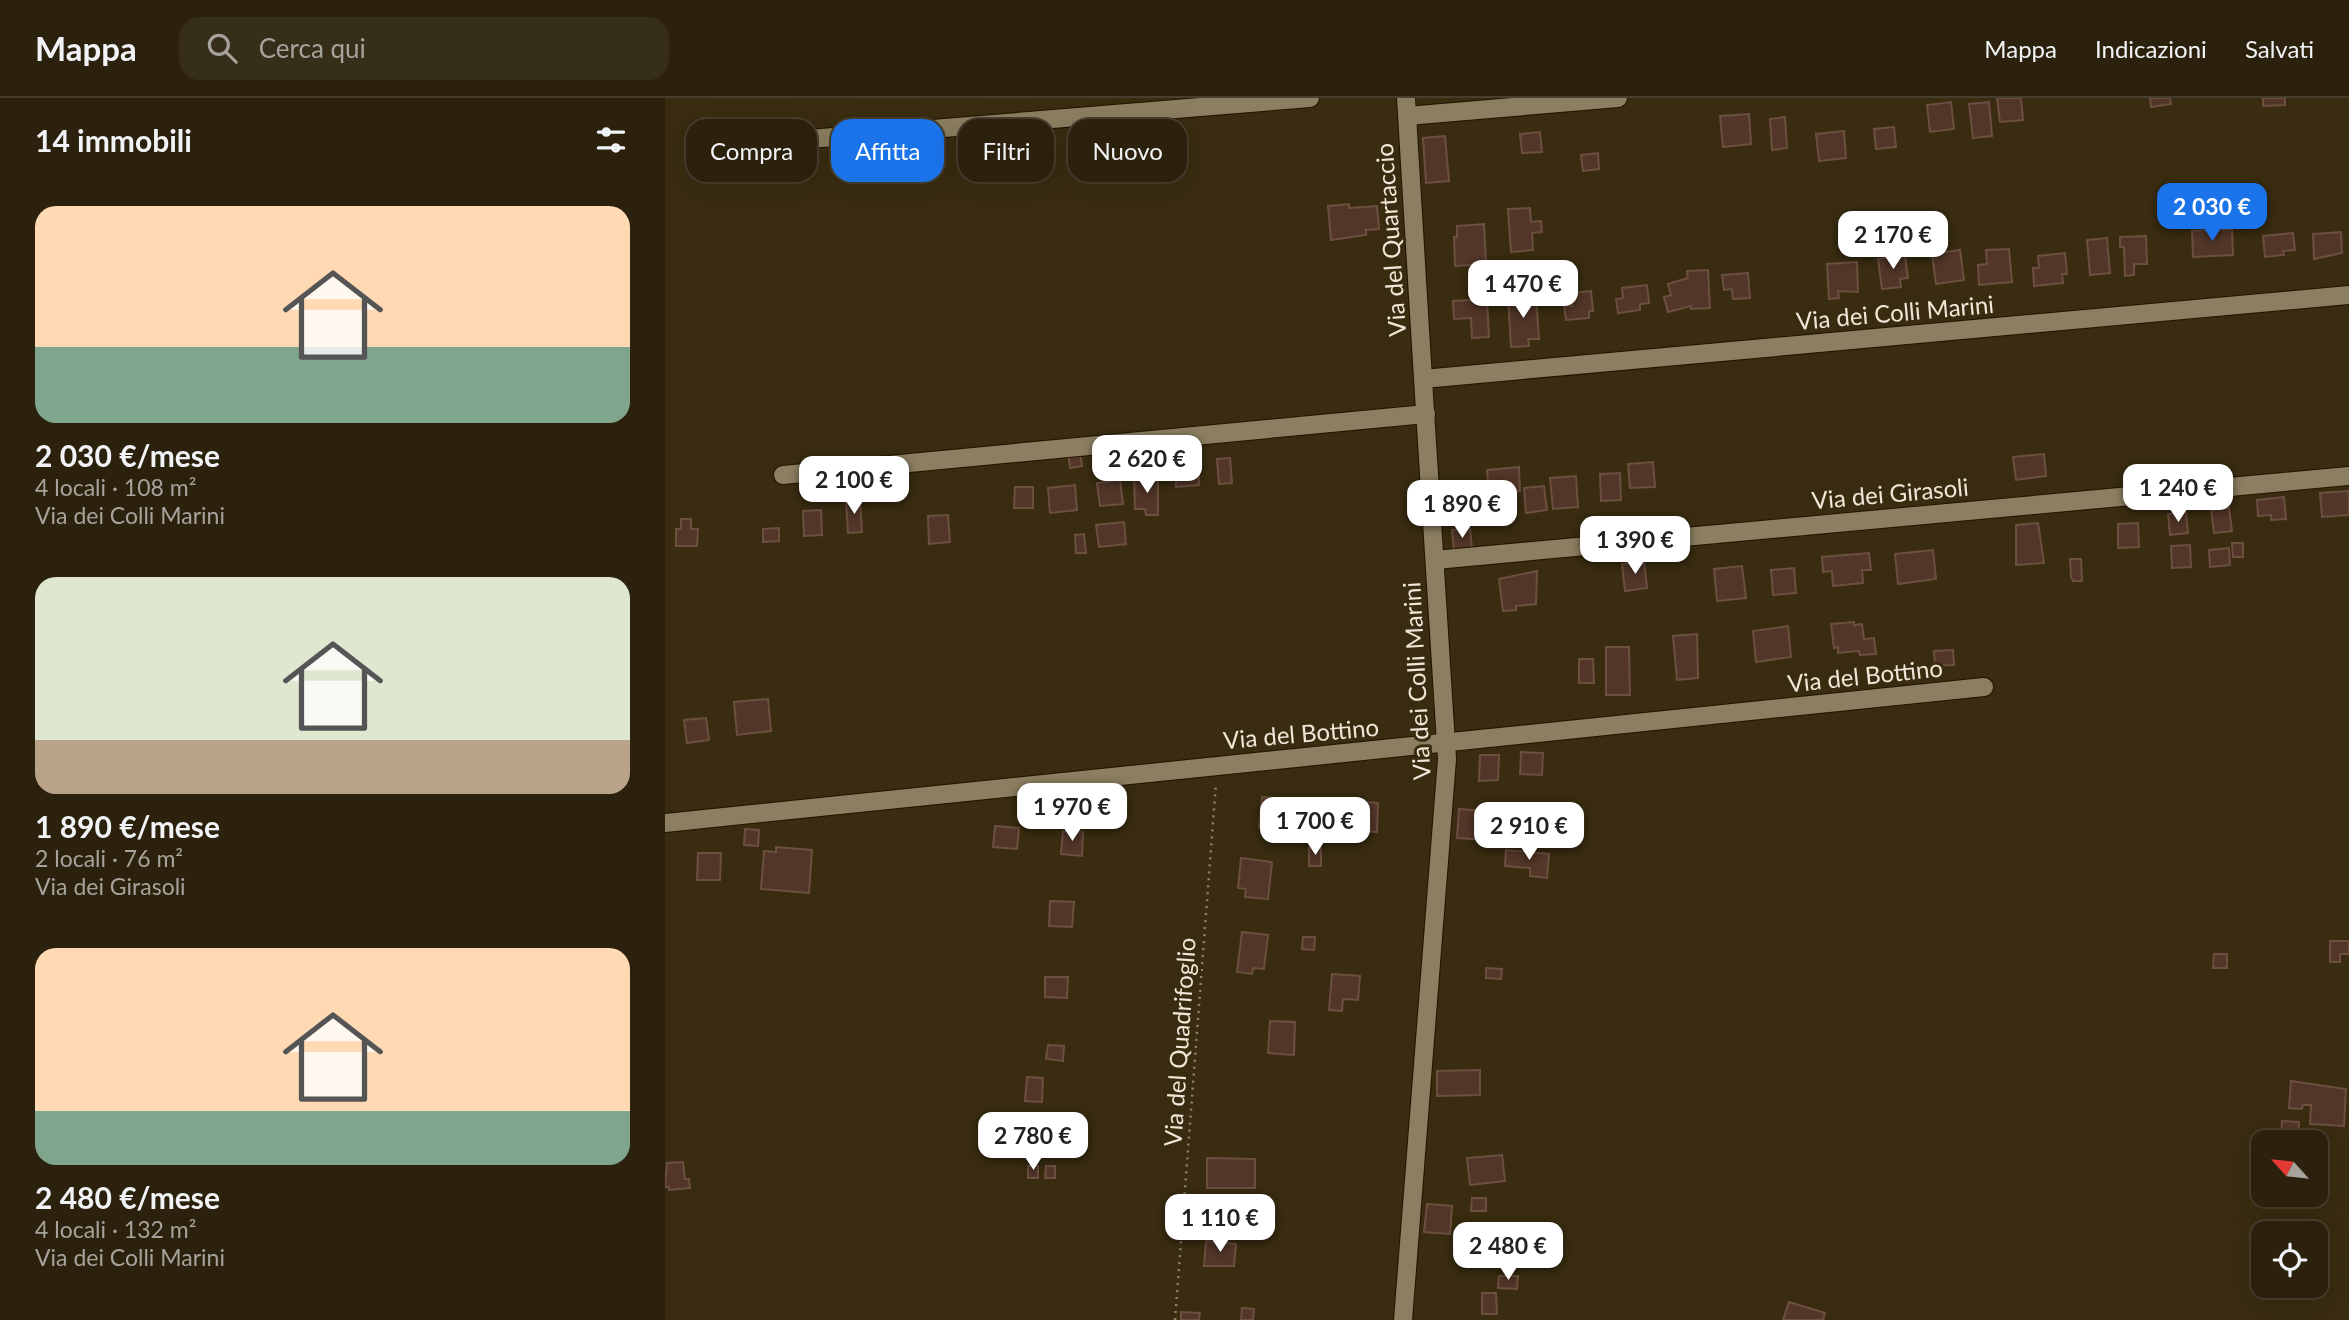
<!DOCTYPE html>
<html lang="it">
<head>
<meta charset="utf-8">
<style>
	body { margin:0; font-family:Lato,sans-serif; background:#372e1a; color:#f1f3f6; height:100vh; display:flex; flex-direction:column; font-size:26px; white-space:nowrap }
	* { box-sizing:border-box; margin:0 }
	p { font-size:23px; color:#a6a39d }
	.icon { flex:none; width:38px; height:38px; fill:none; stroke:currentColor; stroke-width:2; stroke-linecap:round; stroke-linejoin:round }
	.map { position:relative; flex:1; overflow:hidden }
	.sheet { display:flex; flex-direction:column; background:#2b210c; width:665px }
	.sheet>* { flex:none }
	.banner { position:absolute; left:21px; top:21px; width:665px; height:63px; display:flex; gap:14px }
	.needle { width:46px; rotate:297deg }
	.controls { position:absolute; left:1586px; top:1032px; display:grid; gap:14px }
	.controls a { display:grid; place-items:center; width:77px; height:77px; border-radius:14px; background:#2b210c; box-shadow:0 7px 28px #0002,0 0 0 2px #473e2d; font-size:35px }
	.price { position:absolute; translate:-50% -60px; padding:0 16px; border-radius:14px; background:#fff; color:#222; font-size:23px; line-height:46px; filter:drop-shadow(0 2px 4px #0008) }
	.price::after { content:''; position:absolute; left:50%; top:42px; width:21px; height:16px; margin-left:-10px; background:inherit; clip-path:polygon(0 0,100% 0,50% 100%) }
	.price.on { background:#1a73e8; color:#fff }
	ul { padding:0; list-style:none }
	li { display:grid; align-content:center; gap:14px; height:371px; padding:0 35px }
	li span { display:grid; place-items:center; height:217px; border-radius:21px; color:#555 }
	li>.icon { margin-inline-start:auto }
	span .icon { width:126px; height:126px; fill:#fffc; stroke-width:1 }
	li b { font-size:30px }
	h2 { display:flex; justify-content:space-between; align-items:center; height:84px; padding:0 35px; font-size:30px }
	.chip { padding:0 24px; border-radius:21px; background:#2b210c; box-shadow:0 7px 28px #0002,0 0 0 2px #473e2d; font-size:24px; line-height:63px }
	.chip.on { background:#1a73e8; color:#fff }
	header { display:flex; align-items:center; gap:42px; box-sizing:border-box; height:98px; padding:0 35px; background:#2b210c; border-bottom:2px solid #473e2d }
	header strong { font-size:33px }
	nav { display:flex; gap:38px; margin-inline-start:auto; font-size:24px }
	.search { width:490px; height:63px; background:#372e1a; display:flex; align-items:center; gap:18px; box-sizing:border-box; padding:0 24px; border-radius:21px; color:#a6a39d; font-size:26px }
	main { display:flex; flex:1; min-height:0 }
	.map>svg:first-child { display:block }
	.building { fill:#523628; stroke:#6d4f40; stroke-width:2 }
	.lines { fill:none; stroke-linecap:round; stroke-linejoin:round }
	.minor-casing { stroke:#201400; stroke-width:20 }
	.path { stroke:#8e836d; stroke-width:2.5; stroke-dasharray:2 5; stroke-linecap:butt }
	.minor { stroke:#8c7e60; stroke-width:18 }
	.labels { text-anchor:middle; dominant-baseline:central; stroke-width:6; stroke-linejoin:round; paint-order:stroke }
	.street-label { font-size:24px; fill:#efe7d7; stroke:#392c10 }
</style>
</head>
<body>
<header>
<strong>Mappa</strong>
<div class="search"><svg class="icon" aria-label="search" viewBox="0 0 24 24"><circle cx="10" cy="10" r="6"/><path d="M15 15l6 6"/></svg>Cerca qui</div>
<nav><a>Mappa</a><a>Indicazioni</a><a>Salvati</a></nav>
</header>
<main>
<section class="sheet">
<h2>14 immobili<svg class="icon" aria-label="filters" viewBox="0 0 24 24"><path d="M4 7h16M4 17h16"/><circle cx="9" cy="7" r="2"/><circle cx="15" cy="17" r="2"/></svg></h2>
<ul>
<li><span style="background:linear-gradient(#ffd9b3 65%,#7fa58c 0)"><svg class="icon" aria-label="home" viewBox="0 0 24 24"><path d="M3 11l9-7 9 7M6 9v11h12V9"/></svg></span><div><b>2 030 €/mese</b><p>4 locali · 108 m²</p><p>Via dei Colli Marini</p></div></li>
<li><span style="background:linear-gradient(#dfe7d0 75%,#b9a48a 0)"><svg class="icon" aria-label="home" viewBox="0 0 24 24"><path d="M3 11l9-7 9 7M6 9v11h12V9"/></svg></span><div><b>1 890 €/mese</b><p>2 locali · 76 m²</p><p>Via dei Girasoli</p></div></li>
<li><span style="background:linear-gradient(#ffd9b3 75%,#7fa58c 0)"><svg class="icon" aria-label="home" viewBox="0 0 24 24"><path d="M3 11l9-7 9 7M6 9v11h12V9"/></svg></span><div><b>2 480 €/mese</b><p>4 locali · 132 m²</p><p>Via dei Colli Marini</p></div></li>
</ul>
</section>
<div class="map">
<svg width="1684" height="1222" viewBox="0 0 1684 1222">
	<rect width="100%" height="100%" fill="#392c10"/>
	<g class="building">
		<polygon points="1332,0 1356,0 1358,22 1335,24"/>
		<polygon points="1485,0 1505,0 1506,6 1486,9"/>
		<polygon points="1598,0 1620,0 1620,7 1598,8"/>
		<polygon points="1286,4 1289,31 1265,34 1262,7"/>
		<polygon points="1324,4 1327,38 1308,40 1304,6"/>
		<polygon points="1084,16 1086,46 1058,49 1055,18"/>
		<polygon points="1120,19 1122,50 1107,52 1105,21"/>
		<polygon points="1229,29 1231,49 1211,51 1209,31"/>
		<polygon points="1179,33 1181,60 1154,63 1151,36"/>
		<polygon points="875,34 877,54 857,55 855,36"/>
		<polygon points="780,38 784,83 761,85 758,40"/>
		<polygon points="933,55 934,71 918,73 916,57"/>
		<polygon points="684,106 684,110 712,108 714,131 701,132 701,137 666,142 663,108"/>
		<polygon points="865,110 866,124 876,123 877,134 867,135 868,152 846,154 843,111"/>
		<polygon points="819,126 821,166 790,168 789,139 792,139 792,128"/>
		<polygon points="1567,131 1568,157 1528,159 1527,133"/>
		<polygon points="1676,134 1677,155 1649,161 1648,136"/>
		<polygon points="1628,135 1630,152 1618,153 1619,157 1600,159 1598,138"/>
		<polygon points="1481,138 1482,166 1469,166 1469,177 1460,178 1459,149 1455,149 1455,139"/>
		<polygon points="1442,140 1445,175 1425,177 1422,142"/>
		<polygon points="1344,151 1347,184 1314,187 1313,167 1322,166 1321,152"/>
		<polygon points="1295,152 1299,182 1271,186 1267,156"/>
		<polygon points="1400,155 1402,176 1397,176 1398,185 1369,188 1368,170 1374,170 1373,158"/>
		<polygon points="1240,157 1243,180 1235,181 1236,189 1217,191 1213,161"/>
		<polygon points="1192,164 1193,194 1173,193 1174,200 1164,201 1162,166"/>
		<polygon points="1043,172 1045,210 1026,211 1026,208 1003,214 999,199 1006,197 1003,186 1023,180 1022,173"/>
		<polygon points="1083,175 1085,200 1068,201 1067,191 1059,192 1057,177"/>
		<polygon points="982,187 984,205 975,206 975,212 953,215 951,201 958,200 957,190"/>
		<polygon points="926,193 928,213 924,213 924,220 901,222 899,208 907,208 905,195"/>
		<polygon points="871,198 874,241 863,241 864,248 846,249 843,199"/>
		<polygon points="822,201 824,239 807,240 806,220 789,221 788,203"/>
		<polygon points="415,354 417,368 405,370 403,355"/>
		<polygon points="1379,356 1381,378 1351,382 1348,359"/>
		<polygon points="565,360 567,385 554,386 552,361"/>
		<polygon points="533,364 534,387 511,389 510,366"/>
		<polygon points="988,364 990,389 965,390 963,366"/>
		<polygon points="854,369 855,393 824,395 822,372"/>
		<polygon points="955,375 956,402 936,403 935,376"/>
		<polygon points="911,378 913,409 888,411 885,380"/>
		<polygon points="469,379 493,379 493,417 481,417 480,411 470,411"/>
		<polygon points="455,382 458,406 435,408 432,385"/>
		<polygon points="410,387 412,412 385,415 383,390"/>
		<polygon points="879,388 882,412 861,415 859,390"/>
		<polygon points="350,389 368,389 368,410 349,410"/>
		<polygon points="1684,393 1684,417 1657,419 1655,395"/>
		<polygon points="828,397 828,421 805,423 804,398"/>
		<polygon points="1619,399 1621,421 1606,422 1606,417 1593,418 1592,402"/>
		<polygon points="195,401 197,434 183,435 181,403"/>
		<polygon points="1564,410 1567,433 1549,435 1546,412"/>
		<polygon points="156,412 157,437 139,438 138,413"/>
		<polygon points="1521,414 1523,435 1505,437 1503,416"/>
		<polygon points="283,417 285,444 264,446 263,418"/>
		<polygon points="16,421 26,421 26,431 33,431 32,448 11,448 11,431 16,431"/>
		<polygon points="459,424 461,446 434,449 431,427"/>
		<polygon points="1373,425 1379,465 1351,467 1351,427"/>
		<polygon points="1473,425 1474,449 1453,450 1453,426"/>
		<polygon points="114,430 114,443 98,444 98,431"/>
		<polygon points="805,430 807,451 789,453 787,432"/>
		<polygon points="419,436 421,455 411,455 410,437"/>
		<polygon points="1567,445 1578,445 1578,459 1568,459"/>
		<polygon points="1525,447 1526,469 1507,470 1506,448"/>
		<polygon points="1564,450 1565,467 1545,469 1544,452"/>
		<polygon points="1268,452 1271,481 1233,486 1230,456"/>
		<polygon points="1204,455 1206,472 1197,472 1198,485 1168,488 1167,473 1158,474 1157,459"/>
		<polygon points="1405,461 1416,461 1417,483 1408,483 1406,479"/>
		<polygon points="979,463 982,490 960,493 957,466"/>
		<polygon points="1077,468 1081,500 1052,503 1049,471"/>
		<polygon points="1129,470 1131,495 1108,497 1106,472"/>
		<polygon points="872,473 871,506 851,508 851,512 838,513 834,481"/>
		<polygon points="1189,524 1189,527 1197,526 1199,541 1209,540 1211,556 1195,557 1194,553 1173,555 1173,549 1169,550 1166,526"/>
		<polygon points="1123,528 1126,559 1091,564 1088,533"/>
		<polygon points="1032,536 1033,580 1012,582 1008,538"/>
		<polygon points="941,549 964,549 965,597 941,597"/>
		<polygon points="1288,552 1289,567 1270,568 1269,553"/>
		<polygon points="914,561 928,561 929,585 914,585"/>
		<polygon points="103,601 106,633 72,637 69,604"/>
		<polygon points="41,620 44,642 22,645 19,622"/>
		<polygon points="856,654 878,655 877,677 855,676"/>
		<polygon points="815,657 834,657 833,682 814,683"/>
		<polygon points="597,699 622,701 619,732 594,730"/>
		<polygon points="682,703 713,705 712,734 680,732"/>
		<polygon points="794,711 822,713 820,742 792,740"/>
		<polygon points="330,728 354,730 352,751 328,749"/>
		<polygon points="80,731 94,732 93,748 79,747"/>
		<polygon points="398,733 418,734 417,758 396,756"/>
		<polygon points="111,749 147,752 144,795 96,791 99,753 111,754"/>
		<rect x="644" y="750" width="12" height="18"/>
		<polygon points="841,752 884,756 882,780 865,778 865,770 840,768"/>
		<polygon points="33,755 56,755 55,782 32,782"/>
		<polygon points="576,760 607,764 603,801 580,799 581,791 573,790"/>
		<polygon points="385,803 409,804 407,829 384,828"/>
		<polygon points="577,834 603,837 599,871 588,870 587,876 572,874"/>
		<polygon points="638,839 650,839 649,852 637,851"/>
		<polygon points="1665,843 1684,843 1684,856 1675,856 1675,864 1665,864"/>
		<polygon points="1549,856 1562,856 1562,870 1548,870"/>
		<polygon points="821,870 837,871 836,881 821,880"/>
		<polygon points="667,876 695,878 693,902 678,901 677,913 664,912"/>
		<polygon points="380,879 403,879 402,900 380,899"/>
		<polygon points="605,923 630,924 629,957 603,955"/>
		<polygon points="383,947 399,948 398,963 381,961"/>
		<polygon points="815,972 815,997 772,998 772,973"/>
		<polygon points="362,979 378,980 377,1004 360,1003"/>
		<polygon points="1626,983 1681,991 1679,1028 1645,1026 1646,1007 1638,1007 1637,1011 1624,1010"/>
		<polygon points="363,1019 383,1020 382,1041 362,1040"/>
		<polygon points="1617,1023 1634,1024 1633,1038 1616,1037"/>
		<polygon points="837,1057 840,1083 805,1087 802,1060"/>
		<polygon points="542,1060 590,1061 590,1090 542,1090"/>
		<polygon points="18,1064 20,1081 24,1081 25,1090 4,1092 4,1089 0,1089 2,1065"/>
		<rect x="363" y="1068" width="10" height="12"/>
		<polygon points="381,1068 390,1068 390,1080 380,1080"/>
		<polygon points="807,1100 821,1100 821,1113 806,1113"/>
		<polygon points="762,1106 787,1108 785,1136 759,1134"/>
		<polygon points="541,1143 571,1146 569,1168 539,1168"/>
		<polygon points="834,1178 853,1178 852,1191 833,1190"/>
		<polygon points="817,1195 831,1195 832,1216 817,1216"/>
		<polygon points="1124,1204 1160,1215 1158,1222 1118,1222"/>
		<polygon points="577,1210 589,1211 588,1222 576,1222"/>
		<polygon points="516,1214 535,1215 534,1222 516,1222"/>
	</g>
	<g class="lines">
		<defs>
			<g id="minor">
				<polyline points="741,0 758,281"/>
				<polyline points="742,18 953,0"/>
				<polyline points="59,48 645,0"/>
				<polyline points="118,377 761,316"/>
				<polyline points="770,462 1684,378"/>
				<polyline points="0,725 1319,589"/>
				<polyline points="738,1222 782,661 758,281 1684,197"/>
			</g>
		</defs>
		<use href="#minor" class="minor-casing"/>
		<polyline class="path" points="510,1222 551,685"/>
		<use href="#minor" class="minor"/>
	</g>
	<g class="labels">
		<g class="street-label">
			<text transform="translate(725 142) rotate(-94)">Via del Quartaccio</text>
			<text transform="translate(1230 214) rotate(-5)">Via dei Colli Marini</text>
			<text transform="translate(1225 395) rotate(-5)">Via dei Girasoli</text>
			<text transform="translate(1200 577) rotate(-6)">Via del Bottino</text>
			<text transform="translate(751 583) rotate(-93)">Via dei Colli Marini</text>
			<text transform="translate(636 635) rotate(-5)">Via del Bottino</text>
			<text transform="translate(514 944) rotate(-86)">Via del Quadrifoglio</text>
		</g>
	</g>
</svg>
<div class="controls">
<a><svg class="needle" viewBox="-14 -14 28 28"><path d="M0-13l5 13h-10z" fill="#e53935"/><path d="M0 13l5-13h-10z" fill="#a6a39d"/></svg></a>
<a><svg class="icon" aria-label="locate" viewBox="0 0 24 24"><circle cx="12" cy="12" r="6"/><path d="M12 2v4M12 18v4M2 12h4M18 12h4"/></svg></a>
</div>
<b class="price on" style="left:1547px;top:145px">2 030 €</b>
<b class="price" style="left:1228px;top:173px">2 170 €</b>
<b class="price" style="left:858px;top:222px">1 470 €</b>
<b class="price" style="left:482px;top:397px">2 620 €</b>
<b class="price" style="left:189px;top:418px">2 100 €</b>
<b class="price" style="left:1513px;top:426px">1 240 €</b>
<b class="price" style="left:797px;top:442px">1 890 €</b>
<b class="price" style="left:970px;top:478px">1 390 €</b>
<b class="price" style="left:407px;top:745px">1 970 €</b>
<b class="price" style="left:650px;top:759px">1 700 €</b>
<b class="price" style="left:864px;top:764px">2 910 €</b>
<b class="price" style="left:368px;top:1074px">2 780 €</b>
<b class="price" style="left:555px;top:1156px">1 110 €</b>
<b class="price" style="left:843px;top:1184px">2 480 €</b>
<div class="banner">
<a class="chip">Compra</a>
<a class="chip on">Affitta</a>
<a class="chip">Filtri</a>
<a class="chip">Nuovo</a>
</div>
</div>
</main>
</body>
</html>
